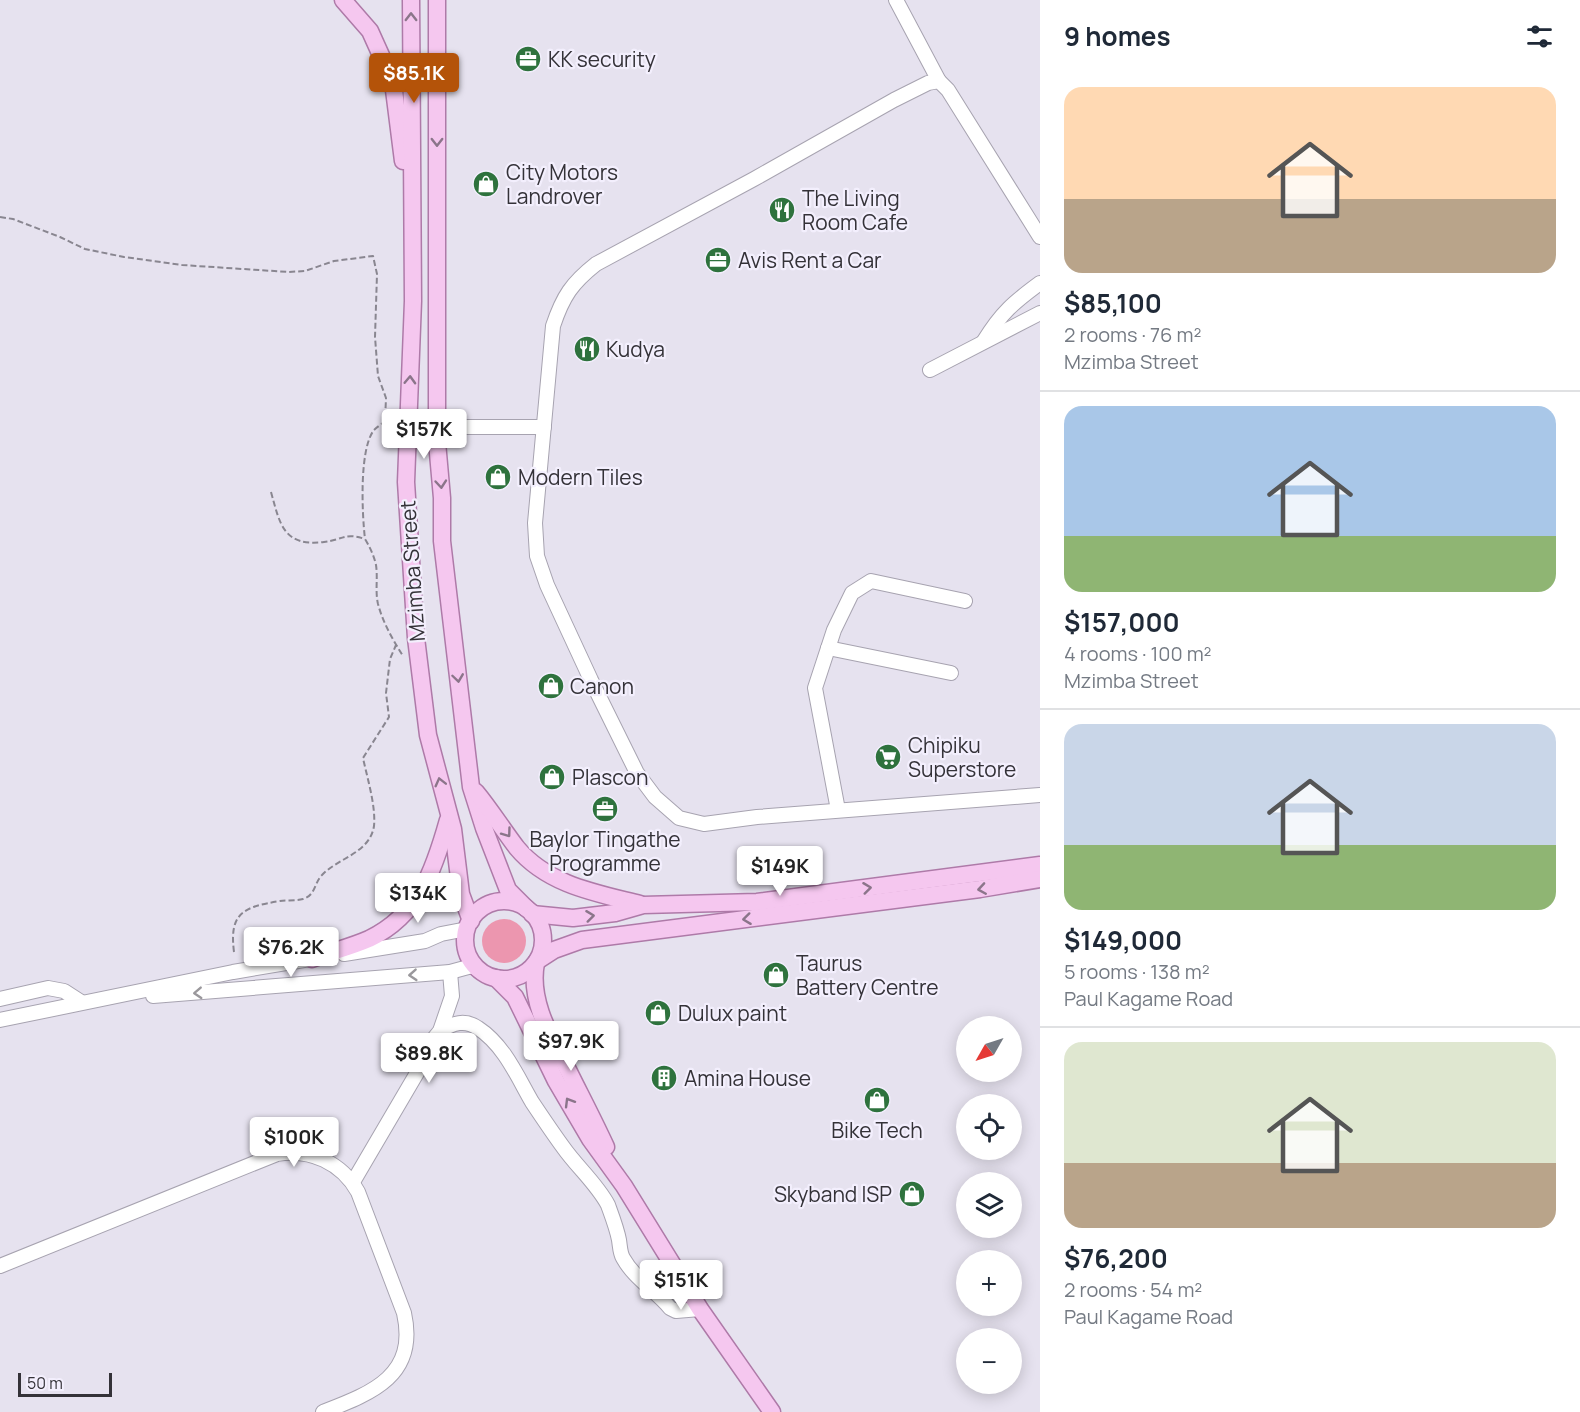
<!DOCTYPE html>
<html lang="en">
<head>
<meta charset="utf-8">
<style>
	body { margin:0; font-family:Manrope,sans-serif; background:#f2f2f3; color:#1f2937; height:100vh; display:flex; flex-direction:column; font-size:22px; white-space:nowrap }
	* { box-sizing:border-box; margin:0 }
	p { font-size:20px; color:#747a83 }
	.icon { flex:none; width:33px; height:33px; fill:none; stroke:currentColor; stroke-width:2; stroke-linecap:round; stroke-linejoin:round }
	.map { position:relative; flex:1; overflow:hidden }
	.panel { display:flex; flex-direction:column; background:#fff; width:540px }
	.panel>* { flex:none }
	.needle { width:39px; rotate:231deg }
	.tools { position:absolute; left:956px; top:1016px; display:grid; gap:12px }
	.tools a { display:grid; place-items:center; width:66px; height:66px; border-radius:50%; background:#fff; box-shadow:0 3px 15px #0003; font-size:30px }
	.scale { position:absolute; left:18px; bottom:15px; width:94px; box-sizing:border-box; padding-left:6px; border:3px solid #343238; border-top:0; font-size:16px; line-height:21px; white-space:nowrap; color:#343238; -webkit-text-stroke:4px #f3effd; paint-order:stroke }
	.price { position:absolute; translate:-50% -51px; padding:0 14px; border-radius:6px; background:#fff; color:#222; font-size:20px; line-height:39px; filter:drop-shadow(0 2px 3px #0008) }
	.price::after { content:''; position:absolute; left:50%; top:36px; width:18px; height:14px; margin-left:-9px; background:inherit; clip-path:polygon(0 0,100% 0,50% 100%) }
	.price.on { background:#b45309; color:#fff }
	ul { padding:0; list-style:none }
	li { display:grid; align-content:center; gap:12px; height:318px; padding:0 24px }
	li+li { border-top:2px solid #e0e1e3 }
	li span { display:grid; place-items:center; height:186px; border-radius:18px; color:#555 }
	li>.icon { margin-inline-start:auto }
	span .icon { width:108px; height:108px; fill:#fffc; stroke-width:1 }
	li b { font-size:26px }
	h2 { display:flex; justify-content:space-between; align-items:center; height:72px; padding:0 24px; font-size:26px }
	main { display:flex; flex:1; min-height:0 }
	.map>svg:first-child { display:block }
	.green { fill:#ec96af }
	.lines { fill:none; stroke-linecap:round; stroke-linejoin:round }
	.minor-casing { stroke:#a7a3b0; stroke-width:16 }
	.major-casing { stroke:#ae7aa8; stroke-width:19 }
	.path { stroke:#898690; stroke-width:2; stroke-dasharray:6 3; stroke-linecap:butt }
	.minor { stroke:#fff; stroke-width:14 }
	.major { stroke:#f5c7ef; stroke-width:16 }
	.oneway { stroke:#8b758a }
	.oneway2 { stroke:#9a989c }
	.labels { text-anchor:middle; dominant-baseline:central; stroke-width:4.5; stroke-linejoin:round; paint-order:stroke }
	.poi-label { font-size:21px; fill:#343238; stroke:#f3effd; text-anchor:start }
	.street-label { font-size:21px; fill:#343238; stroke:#f3effd }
</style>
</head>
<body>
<main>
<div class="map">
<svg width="1040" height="1412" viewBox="0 0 1040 1412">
	<rect width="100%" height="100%" fill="#e6e2ef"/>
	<circle class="green" cx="504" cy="941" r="22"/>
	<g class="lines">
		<defs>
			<g id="minor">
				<polyline points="896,0 939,81"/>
				<path d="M1040,237l-92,-147 -9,-9 -11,2 -34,17 -140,79 -158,85c-24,19 -33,32 -43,62l-18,197 2,33 10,29 44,95 46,93 18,24 24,21 25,6 53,-7 283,-22"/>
				<path d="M984,341c17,-28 30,-39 56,-58"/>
				<polyline points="930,370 1040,313"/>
				<polyline points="438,427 544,427"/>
				<polyline points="828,648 951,673"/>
				<polyline points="838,810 815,688 834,630 852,593 871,581 965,601"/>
				<polyline points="344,954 425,941 441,934 467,929"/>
				<polyline points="153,996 450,972 472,966 489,976"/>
				<polyline points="0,999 48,988 64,991 81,1002"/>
				<polyline points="0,1020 233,972 322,957"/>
				<path d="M440,1031c13,-8 25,-12 38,-3 26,17 39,48 54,74 10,15 20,30 31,45 14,20 34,37 45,58 4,11 9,24 11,35 1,6 1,13 4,18 11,20 33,33 47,50l6,3 24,-2"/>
				<polyline points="353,1182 424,1061 427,1047 440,1031 452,996 450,972"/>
				<path d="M0,1266l277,-112c33,-6 65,9 81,38l46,121c14,63 -32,80 -81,99"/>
			</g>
			<g id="major">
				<polyline points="343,0 370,31 393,82 403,161"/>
				<polyline points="411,0 413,301 406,482 416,638 428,735 453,829 461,894 471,921"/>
				<polyline points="437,0 437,442 442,498 442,541 471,787 484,828 508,890 527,909"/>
				<path d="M476,792c15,18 27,38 41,56 31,37 79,45 123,56"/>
				<circle cx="504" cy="940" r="39"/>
				<polyline points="532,914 573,918 615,913 643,905 757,902 1040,865"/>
				<path d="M312,959c18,-7 39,-12 57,-20 50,-24 65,-69 79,-119"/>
				<polyline points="537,961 554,950 582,940 980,889 1040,879"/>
				<path d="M536,963c-8,40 18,79 35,113 12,24 24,47 35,71"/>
				<polyline points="496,978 515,997 556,1081 590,1139 624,1186 700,1309 772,1412"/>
			</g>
		</defs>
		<use href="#minor" class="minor-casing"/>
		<use href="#major" class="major-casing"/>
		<g class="path">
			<path d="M0,217l13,2 47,18 25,12 39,8 58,8 107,7 16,-1 29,-10 39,-5 4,18 -2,63 3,39 8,22 -1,23c-3,3 -8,6 -11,9 -15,19 -12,84 -9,109"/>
			<path d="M271,492c9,32 12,55 53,50 19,-2 20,-10 41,-3 5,8 9,17 11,26 2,13 -1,26 2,39 5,19 15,36 25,52"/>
			<path d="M234,952c-5,-39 9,-45 46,-51 7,-1 16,0 23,-2 13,-4 11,-16 19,-24 16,-17 48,-22 52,-49 2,-20 -7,-49 -11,-68l26,-41 -3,-24 4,-34 6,-14"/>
		</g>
		<use href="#minor" class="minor"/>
		<use href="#major" class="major"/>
	</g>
	<defs><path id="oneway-chevron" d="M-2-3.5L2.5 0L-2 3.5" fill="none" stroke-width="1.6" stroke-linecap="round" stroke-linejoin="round" transform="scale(1.5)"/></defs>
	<g class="oneway">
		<use href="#oneway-chevron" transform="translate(411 17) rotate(-90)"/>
		<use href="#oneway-chevron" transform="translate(437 142) rotate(90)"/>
		<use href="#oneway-chevron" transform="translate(410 380) rotate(-88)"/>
		<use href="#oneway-chevron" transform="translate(441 484) rotate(85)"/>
		<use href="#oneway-chevron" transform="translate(458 678) rotate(82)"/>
		<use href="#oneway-chevron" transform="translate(440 782) rotate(-104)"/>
		<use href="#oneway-chevron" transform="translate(507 833) rotate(54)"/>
		<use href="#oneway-chevron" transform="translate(867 888) rotate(-7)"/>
		<use href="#oneway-chevron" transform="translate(982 889) rotate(171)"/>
		<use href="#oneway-chevron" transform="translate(590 916) rotate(-7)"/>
		<use href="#oneway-chevron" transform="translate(747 919) rotate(173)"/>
		<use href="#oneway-chevron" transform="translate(569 1102) rotate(-121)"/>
	</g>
	<g class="oneway2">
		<use href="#oneway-chevron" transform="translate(413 975) rotate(176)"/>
		<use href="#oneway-chevron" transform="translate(198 993) rotate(177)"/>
	</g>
	<defs>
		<symbol id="office-disc" viewBox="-11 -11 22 22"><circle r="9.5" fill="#2e723d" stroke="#f3effd"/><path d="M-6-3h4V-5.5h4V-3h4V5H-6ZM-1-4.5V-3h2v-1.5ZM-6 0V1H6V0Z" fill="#fff"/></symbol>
		<symbol id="shop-disc" viewBox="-11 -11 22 22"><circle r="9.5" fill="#2e723d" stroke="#f3effd"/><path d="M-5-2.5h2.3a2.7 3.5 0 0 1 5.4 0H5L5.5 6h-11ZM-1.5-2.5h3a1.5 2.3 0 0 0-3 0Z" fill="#fff"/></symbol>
		<symbol id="restaurant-disc" viewBox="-11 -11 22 22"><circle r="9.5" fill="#2e723d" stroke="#f3effd"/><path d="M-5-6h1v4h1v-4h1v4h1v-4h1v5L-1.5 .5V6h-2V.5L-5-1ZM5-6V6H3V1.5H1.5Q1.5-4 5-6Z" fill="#fff"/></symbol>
		<symbol id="supermarket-disc" viewBox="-11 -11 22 22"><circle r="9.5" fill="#2e723d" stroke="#f3effd"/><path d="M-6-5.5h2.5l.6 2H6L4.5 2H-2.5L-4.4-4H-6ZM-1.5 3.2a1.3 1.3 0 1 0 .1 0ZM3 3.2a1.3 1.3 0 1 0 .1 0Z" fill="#fff"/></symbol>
		<symbol id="building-disc" viewBox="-11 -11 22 22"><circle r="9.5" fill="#2e723d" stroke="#f3effd"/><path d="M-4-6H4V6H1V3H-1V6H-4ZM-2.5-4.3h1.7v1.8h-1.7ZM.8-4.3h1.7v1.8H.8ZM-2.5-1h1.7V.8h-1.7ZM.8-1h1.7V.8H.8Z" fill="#fff"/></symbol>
	</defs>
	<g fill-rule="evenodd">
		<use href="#office-disc" x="513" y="44" width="30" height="30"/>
		<use href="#shop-disc" x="471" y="169" width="30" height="30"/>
		<use href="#restaurant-disc" x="767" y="195" width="30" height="30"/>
		<use href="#office-disc" x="703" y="245" width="30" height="30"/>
		<use href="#restaurant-disc" x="572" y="334" width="30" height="30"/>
		<use href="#shop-disc" x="483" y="462" width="30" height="30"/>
		<use href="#shop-disc" x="536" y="671" width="30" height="30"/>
		<use href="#supermarket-disc" x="873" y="742" width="30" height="30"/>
		<use href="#shop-disc" x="537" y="762" width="30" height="30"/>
		<use href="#office-disc" x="590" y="794" width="30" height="30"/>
		<use href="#shop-disc" x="761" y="960" width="30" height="30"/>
		<use href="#shop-disc" x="643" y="998" width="30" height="30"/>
		<use href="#building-disc" x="649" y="1063" width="30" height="30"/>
		<use href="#shop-disc" x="862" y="1085" width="30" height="30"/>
		<use href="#shop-disc" x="897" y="1179" width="30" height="30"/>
	</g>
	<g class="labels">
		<g class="poi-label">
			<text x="548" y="59">KK security</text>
			<text x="506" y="172">City Motors<tspan x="506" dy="24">Landrover</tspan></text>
			<text x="802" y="198">The Living<tspan x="802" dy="24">Room Cafe</tspan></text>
			<text x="738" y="260">Avis Rent a Car</text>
			<text x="606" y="349">Kudya</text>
			<text x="518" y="477">Modern Tiles</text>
			<text x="570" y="686">Canon</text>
			<text x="908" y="745">Chipiku<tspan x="908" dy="24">Superstore</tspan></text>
			<text x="572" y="777">Plascon</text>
			<text x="605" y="839" text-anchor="middle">Baylor Tingathe<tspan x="605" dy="24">Programme</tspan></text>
			<text x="796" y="963">Taurus<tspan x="796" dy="24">Battery Centre</tspan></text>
			<text x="678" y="1013">Dulux paint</text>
			<text x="684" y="1078">Amina House</text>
			<text x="877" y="1130" text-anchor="middle">Bike Tech</text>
			<text x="892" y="1194" text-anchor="end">Skyband ISP</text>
		</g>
		<g class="street-label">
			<text transform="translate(412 571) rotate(-94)">Mzimba Street</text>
		</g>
	</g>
</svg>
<div class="tools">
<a><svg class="needle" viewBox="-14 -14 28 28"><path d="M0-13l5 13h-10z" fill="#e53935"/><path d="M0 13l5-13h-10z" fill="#747a83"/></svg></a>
<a><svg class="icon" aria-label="locate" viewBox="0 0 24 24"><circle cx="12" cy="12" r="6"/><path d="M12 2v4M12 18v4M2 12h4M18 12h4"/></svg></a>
<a><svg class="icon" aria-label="layers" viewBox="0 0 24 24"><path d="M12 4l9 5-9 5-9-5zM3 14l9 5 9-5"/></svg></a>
<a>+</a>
<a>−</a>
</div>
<div class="scale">50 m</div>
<b class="price on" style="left:414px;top:104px">$85.1K</b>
<b class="price" style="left:424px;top:460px">$157K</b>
<b class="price" style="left:780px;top:897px">$149K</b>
<b class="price" style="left:418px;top:924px">$134K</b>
<b class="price" style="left:291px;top:978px">$76.2K</b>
<b class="price" style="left:571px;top:1072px">$97.9K</b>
<b class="price" style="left:429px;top:1084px">$89.8K</b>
<b class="price" style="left:294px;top:1168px">$100K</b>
<b class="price" style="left:681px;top:1311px">$151K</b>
</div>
<section class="panel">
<h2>9 homes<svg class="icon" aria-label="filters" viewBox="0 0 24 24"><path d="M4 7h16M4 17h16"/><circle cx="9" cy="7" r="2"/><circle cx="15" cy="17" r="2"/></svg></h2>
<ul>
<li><span style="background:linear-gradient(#ffd9b3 60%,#b9a48a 0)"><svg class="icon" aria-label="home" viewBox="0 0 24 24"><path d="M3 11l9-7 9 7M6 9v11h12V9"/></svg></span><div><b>$85,100</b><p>2 rooms · 76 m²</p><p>Mzimba Street</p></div></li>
<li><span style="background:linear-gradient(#a9c7e8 70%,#8fb573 0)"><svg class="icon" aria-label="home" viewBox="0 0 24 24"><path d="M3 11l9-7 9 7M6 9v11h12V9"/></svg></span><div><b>$157,000</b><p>4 rooms · 100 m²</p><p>Mzimba Street</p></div></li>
<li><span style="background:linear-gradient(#c9d6e8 65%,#8fb573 0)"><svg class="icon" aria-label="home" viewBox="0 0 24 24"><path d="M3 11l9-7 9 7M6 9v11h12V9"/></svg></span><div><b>$149,000</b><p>5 rooms · 138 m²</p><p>Paul Kagame Road</p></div></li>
<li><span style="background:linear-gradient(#dfe7d0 65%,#b9a48a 0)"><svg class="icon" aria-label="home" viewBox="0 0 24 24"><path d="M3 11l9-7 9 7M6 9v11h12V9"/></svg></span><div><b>$76,200</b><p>2 rooms · 54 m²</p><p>Paul Kagame Road</p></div></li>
</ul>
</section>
</main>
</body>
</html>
